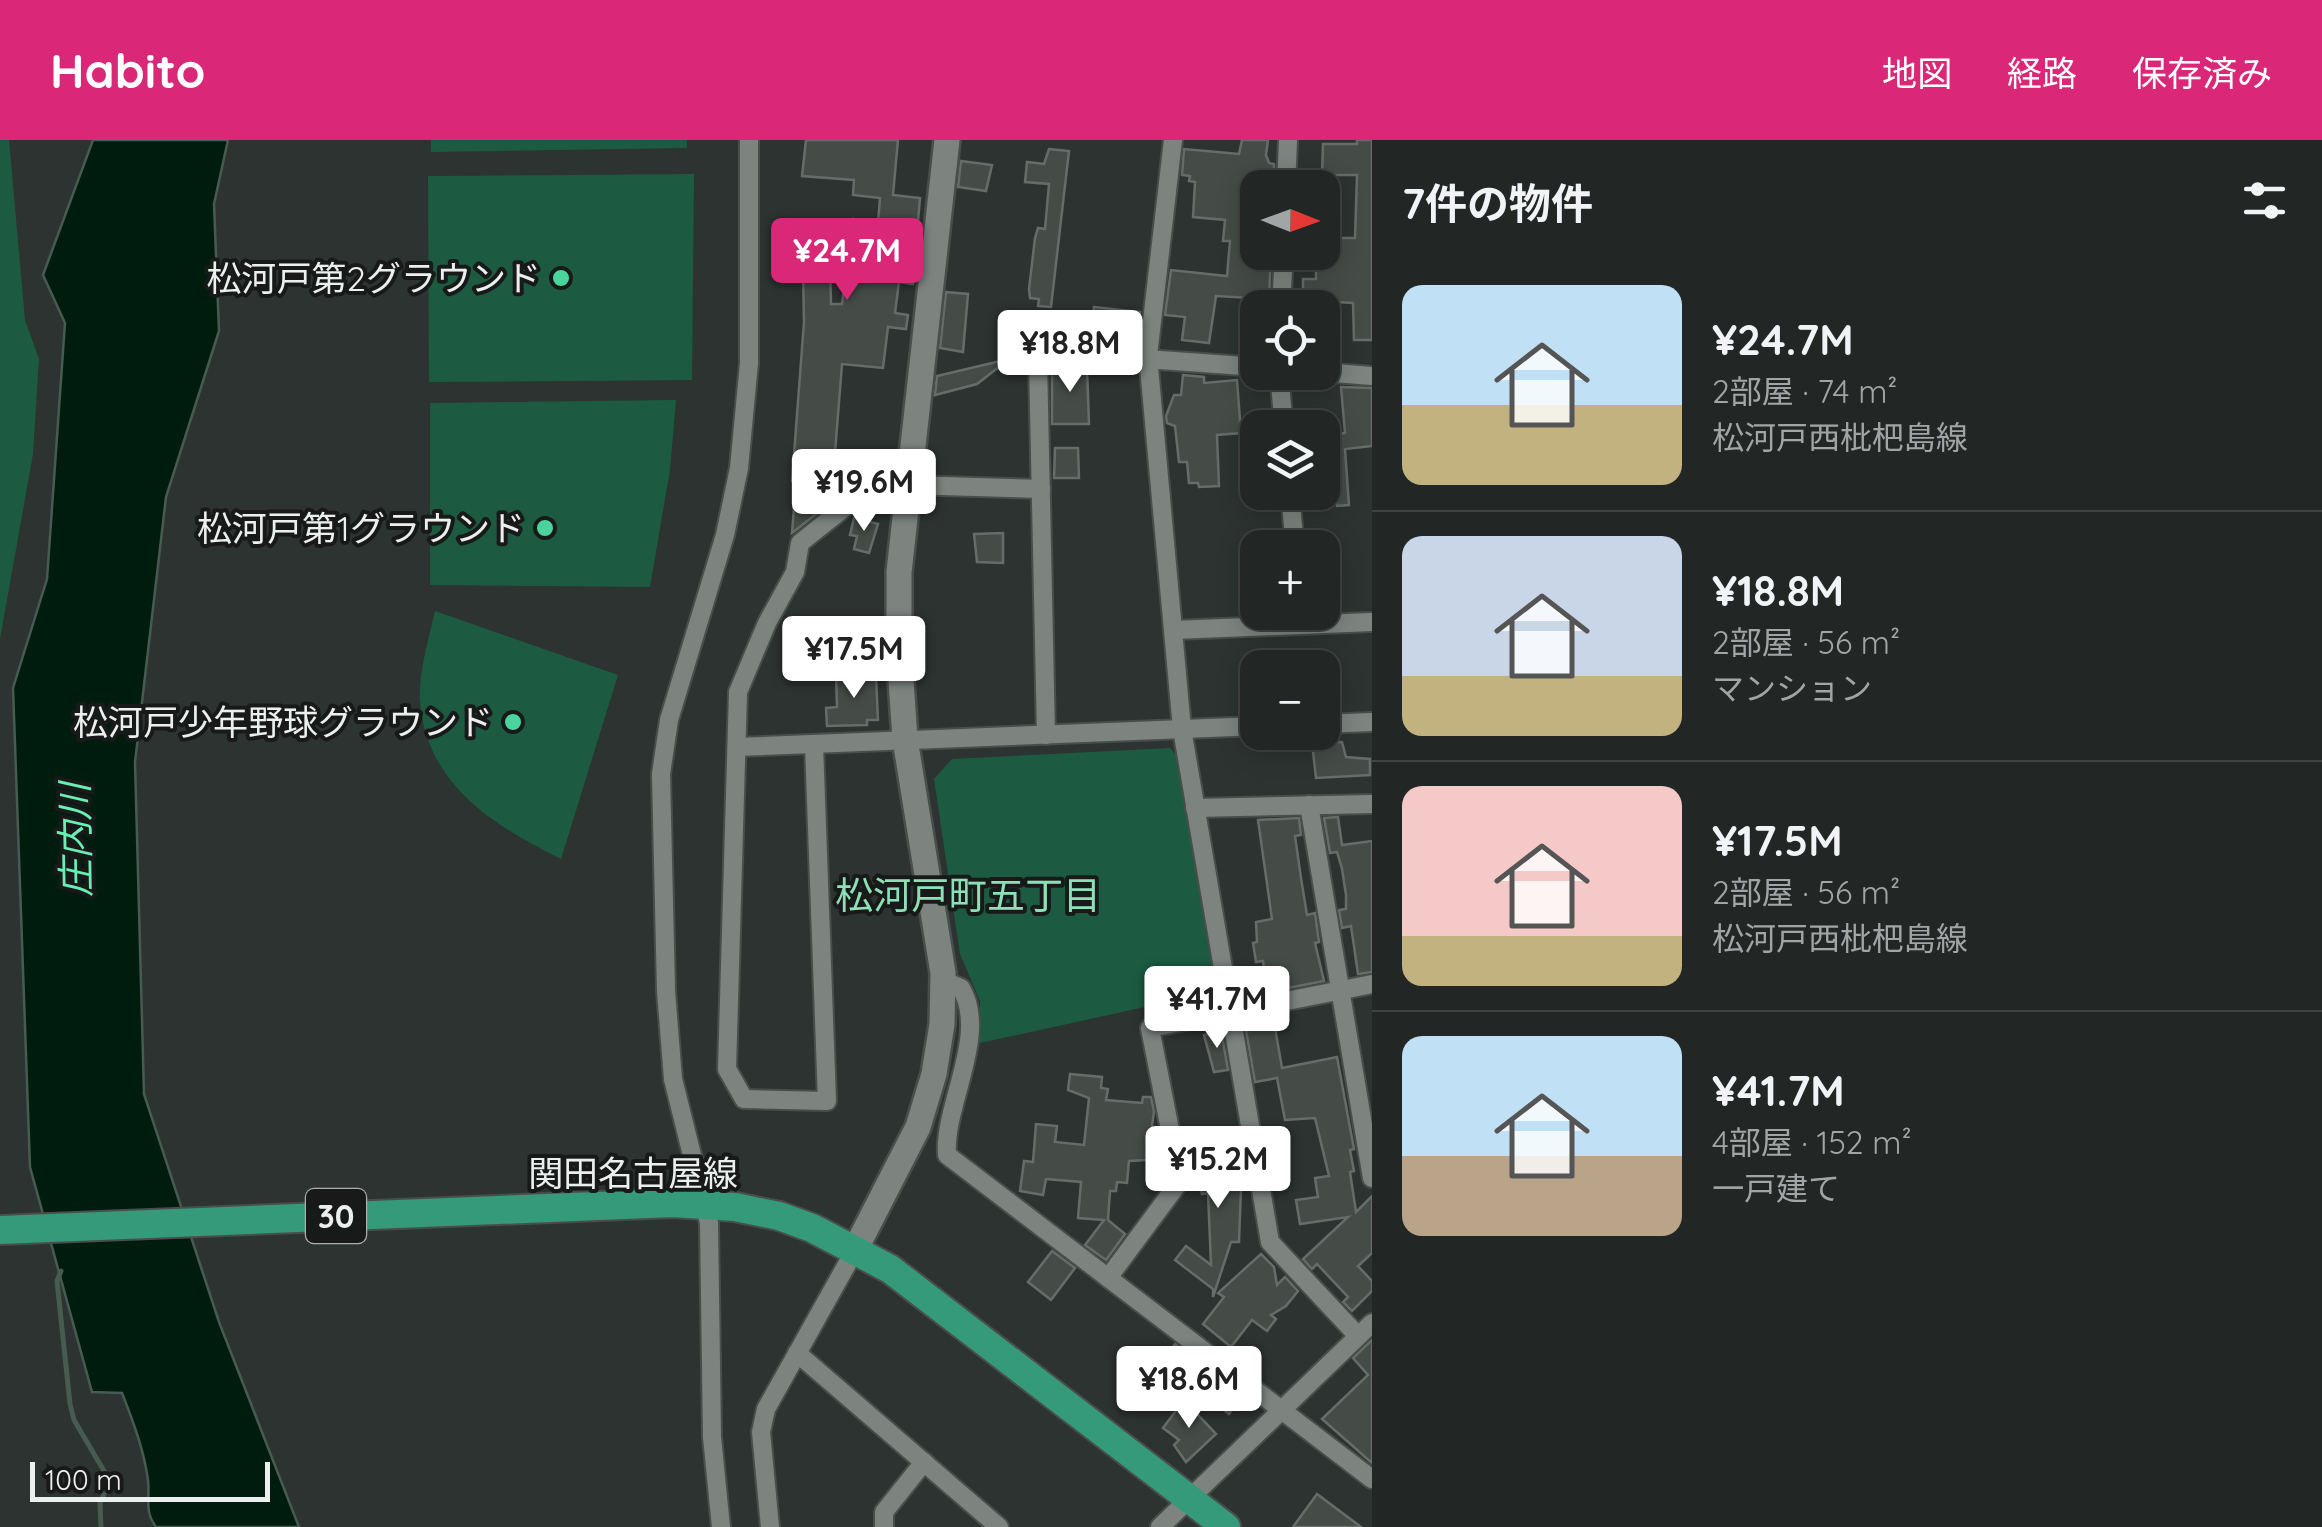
<!DOCTYPE html>
<html lang="ja">
<head>
<meta charset="utf-8">
<style>
	body { margin:0; font-family:Quicksand,"Noto Sans JP",sans-serif; background:#2e3231; color:#f1f3f6; height:100vh; display:flex; flex-direction:column; font-size:38px; white-space:nowrap }
	* { box-sizing:border-box; margin:0 }
	p { font-size:32px; color:#a2a5a6 }
	.icon { flex:none; width:55px; height:55px; fill:none; stroke:currentColor; stroke-width:2; stroke-linecap:round; stroke-linejoin:round }
	.map { position:relative; flex:1; overflow:hidden }
	.drawer { display:flex; flex-direction:column; background:#222624; width:950px }
	.drawer>* { flex:none }
	.needle { width:65px; rotate:91deg }
	.tools { position:absolute; left:1240px; top:30px; display:grid; gap:20px }
	.tools a { display:grid; place-items:center; width:100px; height:100px; border-radius:20px; background:#222624; box-shadow:0 5px 25px #0003,0 0 0 2px #3f4341; font-size:50px }
	.scale { position:absolute; left:30px; bottom:25px; width:240px; box-sizing:border-box; padding-left:10px; border:5px solid #ebefed; border-top:0; font-size:28px; line-height:35px; white-space:nowrap; color:#ebefed; -webkit-text-stroke:8px #181a19; paint-order:stroke }
	.price { position:absolute; translate:-50% -85px; padding:0 22px; border-radius:10px; background:#fff; color:#222; font-size:32px; line-height:65px; filter:drop-shadow(0 2px 5px #0008) }
	.price::after { content:''; position:absolute; left:50%; top:60px; width:30px; height:22px; margin-left:-15px; background:inherit; clip-path:polygon(0 0,100% 0,50% 100%) }
	.price.on { background:#db2777; color:#fff }
	ul { padding:0; list-style:none }
	li { display:flex; align-items:center; gap:30px; height:250px; padding:0 30px }
	li+li { border-top:2px solid #3f4341 }
	li span { display:grid; place-items:center; flex:none; width:280px; height:200px; border-radius:20px; color:#555 }
	li>.icon { margin-inline-start:auto }
	span .icon { width:120px; height:120px; fill:#fffc; stroke-width:1 }
	li b { font-size:42px }
	h2 { display:flex; justify-content:space-between; align-items:center; height:120px; padding:0 30px; font-size:42px }
	header { display:flex; align-items:center; gap:60px; box-sizing:border-box; height:140px; padding:0 50px; background:#db2777; color:#fff }
	header strong { font-size:48px }
	nav { display:flex; gap:55px; margin-inline-start:auto; font-size:35px }
	main { display:flex; flex:1; min-height:0 }
	.map>svg:first-child { display:block }
	.green { fill:#1c5b42 }
	.water { fill:#001c0f; stroke:#465b52; stroke-width:2.5 }
	.lines { fill:none; stroke-linecap:round; stroke-linejoin:round }
	.stream { stroke:#465b52; stroke-width:5 }
	.building { fill:#454c48; stroke:#666c69; stroke-width:2.5 }
	.minor-casing { stroke:#494e4b; stroke-width:22 }
	.secondary-casing { stroke:#494e4b; stroke-width:30 }
	.primary-casing { stroke:#494e4b; stroke-width:32 }
	.minor { stroke:#7d8480; stroke-width:18 }
	.secondary { stroke:#7d8480; stroke-width:25 }
	.primary { stroke:#359a79; stroke-width:28 }
	.poi-dot { fill:#4ad49c; stroke:#181a19; stroke-width:4 }
	.labels { text-anchor:middle; dominant-baseline:central; stroke-width:8; stroke-linejoin:round; paint-order:stroke }
	.shield { fill:#181a19; stroke:#acafad; stroke-width:2.5 }
	.shield-label { font-size:32px; font-weight:bold; fill:#ebefed }
	.poi-label { font-size:35px; fill:#ebefed; stroke:#181a19; text-anchor:end }
	.street-label { font-size:35px; fill:#ebefed; stroke:#181a19 }
	.water-label { font-size:38px; font-style:italic; fill:#68efb5; stroke:#181a19 }
	.neighbourhood-label { font-size:38px; fill:#8ce0b8; stroke:#181a19 }
</style>
</head>
<body>
<header>
<strong>Habito</strong>
<nav><a>地図</a><a>経路</a><a>保存済み</a></nav>
</header>
<main>
<div class="map">
<svg width="1372" height="1387" viewBox="0 0 1372 1387">
	<rect width="100%" height="100%" fill="#2d3330"/>
	<g class="green">
		<polygon points="0,0 9,0 25,180 39,219 33,314 0,499"/>
		<polygon points="431,0 687,0 687,8 431,12"/>
		<polygon points="694,34 692,240 429,242 428,36"/>
		<polygon points="676,260 670,330 650,447 430,445 430,263"/>
		<path d="M435,471l183,64 -57,184c-68,-34 -134,-74 -141,-157 -2,-29 9,-63 15,-91z"/>
		<polygon points="1170,608 1177,616 1218,857 1213,865 1148,877 1145,867 980,903 980,861 960,814 934,639 952,619"/>
	</g>
	<path class="water" d="M93,0h135l-14,64 5,127 -53,166 -31,265 9,332 75,228 80,205h-143c-12,-16 -6,-28 -8,-47 -4,-30 -15,-59 -26,-87l-30,-1 -62,-225 -17,-479 34,-109 18,-256 -22,-48z"/>
	<g class="lines">
		<polyline class="stream" points="61,1131 57,1141 70,1264 74,1280 110,1341 100,1363 101,1387"/>
	</g>
	<g class="building">
		<polygon points="806,0 898,0 893,55 920,58 916,104 919,104 913,144 899,142 895,173 908,175 906,189 888,187 883,228 842,224 832,351 838,357 792,393 796,341 792,341 804,182 802,81 829,80 831,164 842,164 853,79 878,83 880,58 853,55 854,40 802,36"/>
		<polygon points="1242,0 1268,0 1266,15 1269,23 1274,24 1274,48 1258,48 1258,112 1271,112 1269,159 1216,156 1209,203 1182,200 1185,177 1165,175 1171,130 1227,136 1230,101 1223,101 1225,80 1193,77 1195,42 1189,41 1190,36 1182,35 1184,9 1239,14"/>
		<polygon points="1357,0 1372,0 1372,200 1354,200 1353,163 1316,161 1308,159 1309,152 1303,152 1303,139 1316,139 1316,121 1322,121 1322,98 1355,98 1357,35 1322,35 1323,4 1357,4"/>
		<polygon points="1049,9 1069,11 1051,167 1038,166 1039,159 1030,158 1029,149 1035,98 1038,88 1045,89 1049,44 1025,42 1027,22 1044,24"/>
		<polygon points="961,21 992,25 986,51 958,47"/>
		<polygon points="946,152 968,154 963,212 940,208"/>
		<polygon points="1094,167 1140,172 1137,204 1108,203 1109,194 1092,192"/>
		<polygon points="1009,219 977,244 935,255 937,236"/>
		<polygon points="1052,225 1087,227 1089,284 1052,284"/>
		<polygon points="1183,235 1204,237 1204,243 1237,240 1241,293 1217,295 1219,346 1199,347 1198,343 1189,343 1187,322 1179,322 1175,286 1167,283 1166,276 1174,255 1181,255"/>
		<polygon points="1341,247 1372,248 1372,306 1345,309 1349,365 1337,366 1335,346 1322,347 1322,295 1345,293"/>
		<polygon points="1055,308 1078,308 1079,338 1054,338"/>
		<polygon points="854,378 878,384 869,413 854,409 857,396 850,395"/>
		<polygon points="1003,393 1003,423 977,422 974,394"/>
		<polygon points="868,535 876,536 878,580 867,580 867,585 827,586 826,568 837,567 836,536"/>
		<polygon points="1342,602 1346,617 1370,619 1370,635 1316,638 1312,603"/>
		<polygon points="1338,677 1342,705 1372,701 1372,832 1358,834 1351,786 1342,788 1339,770 1346,769 1346,755 1342,729 1337,712 1330,713 1324,678"/>
		<polygon points="1299,678 1301,695 1295,696 1301,738 1307,775 1315,773 1319,802 1315,803 1324,841 1267,852 1263,821 1256,822 1253,803 1257,802 1256,782 1272,779 1258,680"/>
		<polygon points="1273,876 1282,928 1337,917 1354,1009 1350,1010 1354,1031 1350,1032 1356,1072 1372,1056 1372,1113 1358,1126 1372,1141 1372,1151 1352,1171 1343,1162 1348,1157 1317,1124 1312,1129 1303,1119 1348,1077 1300,1084 1296,1060 1318,1057 1315,1038 1329,1036 1315,978 1285,980 1277,938 1255,942 1245,885"/>
		<polygon points="1221,890 1228,930 1214,932 1204,895"/>
		<polygon points="1070,934 1102,937 1101,948 1108,949 1106,960 1142,963 1143,957 1151,957 1154,972 1147,1020 1129,1021 1127,1043 1117,1042 1116,1051 1110,1051 1108,1080 1125,1094 1106,1120 1085,1105 1104,1080 1078,1078 1081,1042 1046,1039 1043,1055 1020,1051 1024,1021 1033,1022 1036,984 1057,986 1055,1002 1084,1005 1089,958 1068,950"/>
		<polygon points="1241,1007 1247,1047 1241,1048 1239,1102 1231,1102 1213,1157 1213,1149 1175,1120 1186,1106 1211,1125 1208,1053 1202,1054 1194,1015"/>
		<polygon points="1052,1111 1075,1128 1051,1160 1028,1142"/>
		<polygon points="1261,1114 1274,1127 1277,1145 1285,1137 1298,1151 1286,1166 1271,1175 1276,1179 1267,1191 1252,1180 1231,1207 1203,1184 1224,1157 1218,1153"/>
		<polygon points="1372,1200 1372,1323 1322,1279 1368,1235 1353,1218"/>
		<polygon points="1175,1204 1242,1256 1229,1274 1161,1222"/>
		<polygon points="1184,1260 1216,1294 1186,1322 1174,1305 1179,1300 1163,1288"/>
		<polygon points="1317,1354 1361,1387 1293,1387"/>
	</g>
	<g class="lines">
		<defs>
			<g id="minor">
				<polyline points="1173,0 1148,216 1182,589 1270,1102 1358,1196"/>
				<polyline points="1286,48 1288,0"/>
				<polyline points="1281,168 1284,112"/>
				<polyline points="1279,232 1284,288"/>
				<polyline points="1322,232 1372,236"/>
				<polyline points="1290,352 1295,408"/>
				<polyline points="1174,490 1372,482"/>
				<polyline points="1322,584 1372,582"/>
				<polyline points="1046,595 1038,221 1048,212 1258,227"/>
				<polyline points="814,605 827,961 744,959 727,929 738,552 767,483 795,432 800,403 874,344 1041,349"/>
				<polyline points="737,607 1258,586"/>
				<polyline points="1309,665 1372,1038"/>
				<polyline points="1195,668 1372,664"/>
				<path d="M942,840l19,8c28,47 -18,118 -14,167l425,324"/>
				<polyline points="1108,1138 1180,1041 1150,888 1372,844"/>
				<polyline points="797,1213 999,1387"/>
				<polyline points="721,1387 712,1297 709,1083 673,939 666,851 661,634 669,580 725,395 739,328 749,223 749,0"/>
				<polyline points="770,1387 761,1292 766,1269 855,1110"/>
				<polyline points="884,1387 884,1372 924,1322"/>
				<polyline points="1160,1387 1372,1183"/>
			</g>
			<polyline id="secondary" points="855,1110 918,987 934,934 942,884 943,833 905,599 899,512 899,432 947,0"/>
			<polyline id="primary" points="0,1090 673,1063 735,1067 779,1076 812,1088 890,1129 1226,1387"/>
		</defs>
		<use href="#minor" class="minor-casing"/>
		<use href="#secondary" class="secondary-casing"/>
		<use href="#primary" class="primary-casing"/>
		<use href="#minor" class="minor"/>
		<use href="#secondary" class="secondary"/>
		<use href="#primary" class="primary"/>
	</g>
	<g class="poi-dot">
		<circle cx="561" cy="138" r="10"/>
		<circle cx="545" cy="388" r="10"/>
		<circle cx="513" cy="582" r="10"/>
	</g>
	<g class="labels">
		<rect class="shield" x="306" y="1049" width="60" height="54" rx="8"/>
		<g class="shield-label">
			<text x="336" y="1076">30</text>
		</g>
		<g class="poi-label">
			<text x="541" y="138">松河戸第2グラウンド</text>
			<text x="525" y="388">松河戸第1グラウンド</text>
			<text x="493" y="582">松河戸少年野球グラウンド</text>
		</g>
		<g class="street-label">
			<text x="633" y="1033">関田名古屋線</text>
		</g>
		<g class="water-label">
			<text transform="translate(75 700) rotate(-91)">庄内川</text>
		</g>
		<g class="neighbourhood-label">
			<text x="968" y="755">松河戸町五丁目</text>
		</g>
	</g>
</svg>
<div class="tools">
<a><svg class="needle" viewBox="-14 -14 28 28"><path d="M0-13l5 13h-10z" fill="#e53935"/><path d="M0 13l5-13h-10z" fill="#a2a5a6"/></svg></a>
<a><svg class="icon" aria-label="locate" viewBox="0 0 24 24"><circle cx="12" cy="12" r="6"/><path d="M12 2v4M12 18v4M2 12h4M18 12h4"/></svg></a>
<a><svg class="icon" aria-label="layers" viewBox="0 0 24 24"><path d="M12 4l9 5-9 5-9-5zM3 14l9 5 9-5"/></svg></a>
<a>+</a>
<a>−</a>
</div>
<div class="scale">100 m</div>
<b class="price on" style="left:847px;top:163px">¥24.7M</b>
<b class="price" style="left:1070px;top:255px">¥18.8M</b>
<b class="price" style="left:864px;top:394px">¥19.6M</b>
<b class="price" style="left:854px;top:561px">¥17.5M</b>
<b class="price" style="left:1217px;top:911px">¥41.7M</b>
<b class="price" style="left:1218px;top:1071px">¥15.2M</b>
<b class="price" style="left:1189px;top:1291px">¥18.6M</b>
</div>
<section class="drawer">
<h2>7件の物件<svg class="icon" aria-label="filters" viewBox="0 0 24 24"><path d="M4 7h16M4 17h16"/><circle cx="9" cy="7" r="2"/><circle cx="15" cy="17" r="2"/></svg></h2>
<ul>
<li><span style="background:linear-gradient(#bfe0f5 60%,#c2b280 0)"><svg class="icon" aria-label="home" viewBox="0 0 24 24"><path d="M3 11l9-7 9 7M6 9v11h12V9"/></svg></span><div><b>¥24.7M</b><p>2部屋 · 74 m²</p><p>松河戸西枇杷島線</p></div></li>
<li><span style="background:linear-gradient(#c9d6e8 70%,#c2b280 0)"><svg class="icon" aria-label="home" viewBox="0 0 24 24"><path d="M3 11l9-7 9 7M6 9v11h12V9"/></svg></span><div><b>¥18.8M</b><p>2部屋 · 56 m²</p><p>マンション</p></div></li>
<li><span style="background:linear-gradient(#f6c9c9 75%,#c2b280 0)"><svg class="icon" aria-label="home" viewBox="0 0 24 24"><path d="M3 11l9-7 9 7M6 9v11h12V9"/></svg></span><div><b>¥17.5M</b><p>2部屋 · 56 m²</p><p>松河戸西枇杷島線</p></div></li>
<li><span style="background:linear-gradient(#bfe0f5 60%,#b9a48a 0)"><svg class="icon" aria-label="home" viewBox="0 0 24 24"><path d="M3 11l9-7 9 7M6 9v11h12V9"/></svg></span><div><b>¥41.7M</b><p>4部屋 · 152 m²</p><p>一戸建て</p></div></li>
</ul>
</section>
</main>
</body>
</html>
